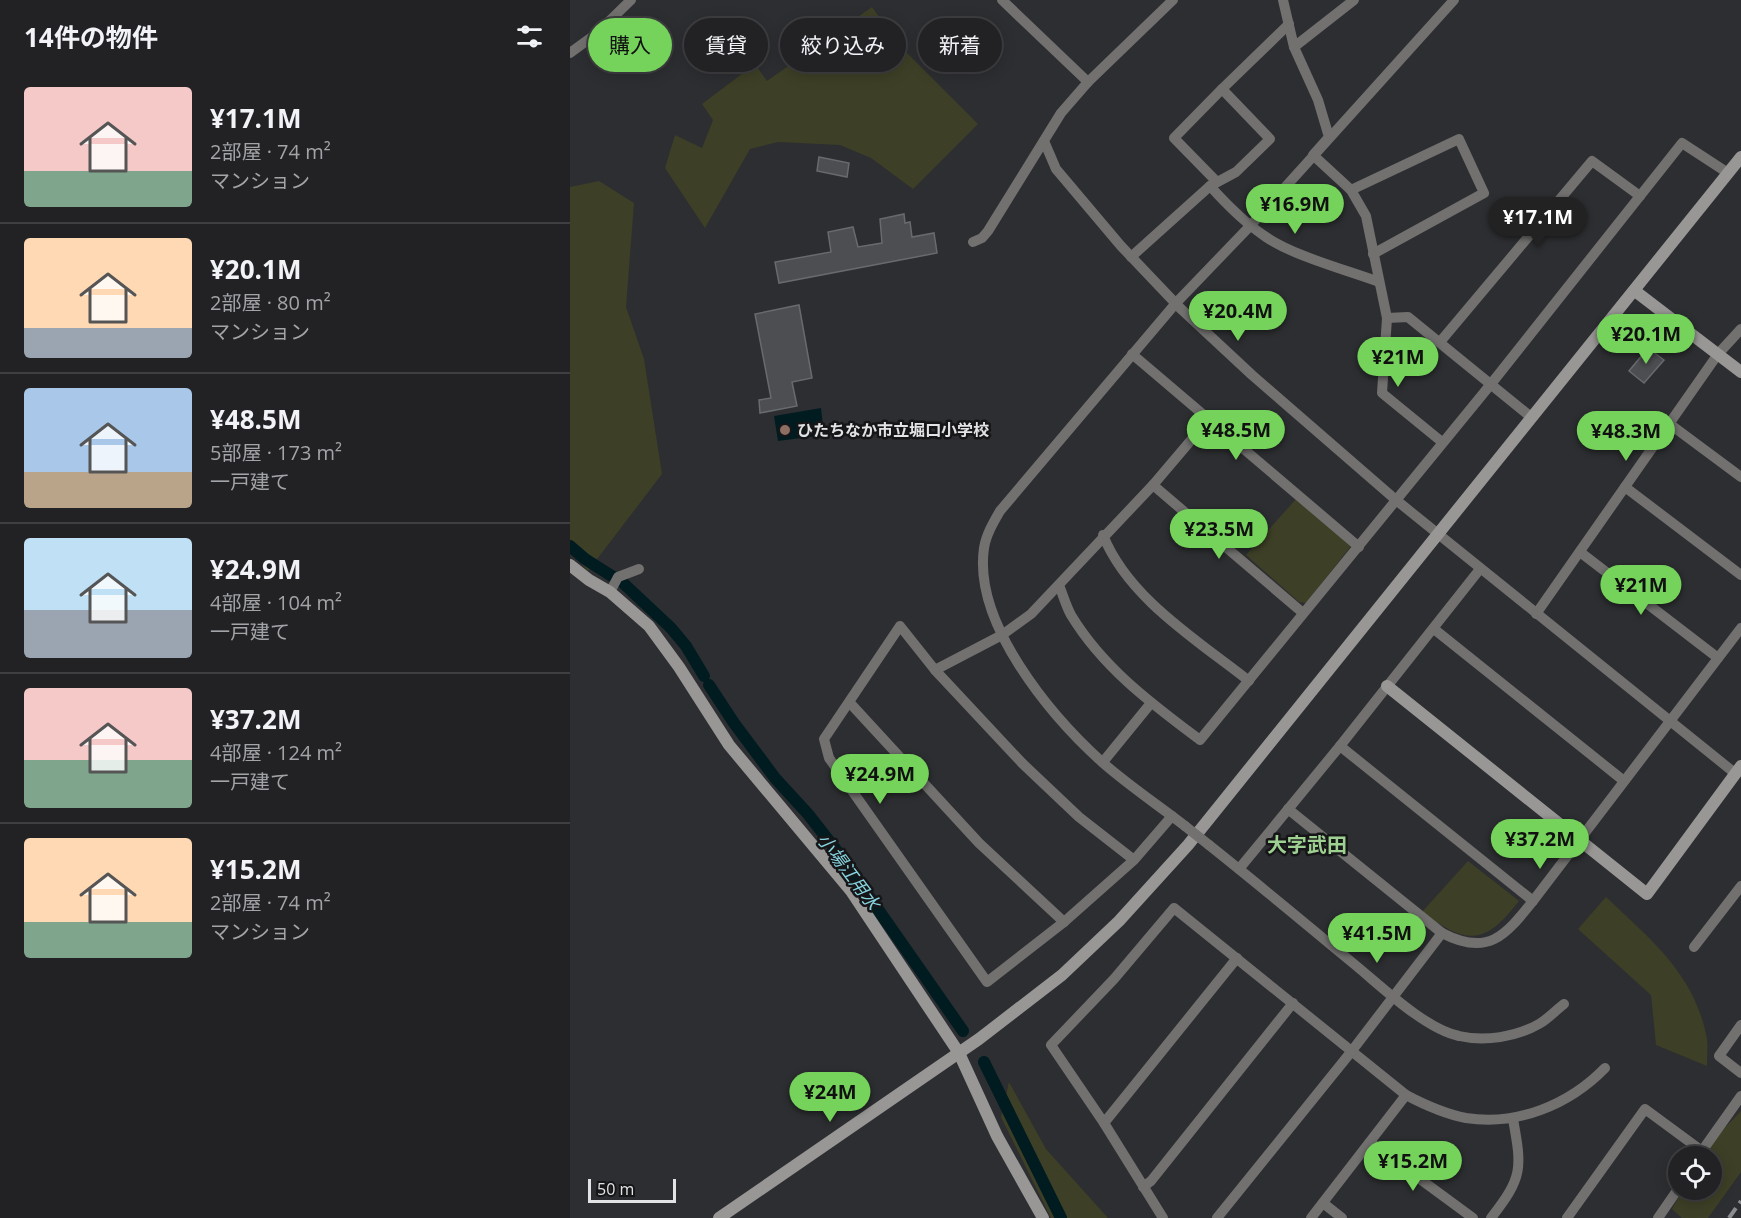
<!DOCTYPE html>
<html lang="ja">
<head>
<meta charset="utf-8">
<style>
	body { margin:0; font-family:"Open Sans","Noto Sans JP",sans-serif; background:#2e2f32; color:#f1f3f6; height:100vh; display:flex; flex-direction:column; font-size:22px; white-space:nowrap }
	* { box-sizing:border-box; margin:0 }
	p { font-size:20px; color:#a2a4a7 }
	.icon { flex:none; width:33px; height:33px; fill:none; stroke:currentColor; stroke-width:2; stroke-linecap:round; stroke-linejoin:round }
	.map { position:relative; flex:1; overflow:hidden }
	.panel { display:flex; flex-direction:column; background:#222225; width:570px }
	.panel>* { flex:none }
	.top-card { position:absolute; left:18px; top:18px; width:570px; height:54px; display:flex; gap:12px }
	.buttons { position:absolute; left:1098px; top:1146px; display:grid; gap:12px }
	.buttons a { display:grid; place-items:center; width:54px; height:54px; border-radius:50%; background:#222225; box-shadow:0 3px 15px #0003,0 0 0 2px #3f3f42; font-size:30px }
	.scale { position:absolute; left:18px; bottom:15px; width:88px; box-sizing:border-box; padding-left:6px; border:3px solid #e2e3e5; border-top:0; font-size:16px; line-height:21px; white-space:nowrap; color:#e2e3e5; -webkit-text-stroke:4px #161618; paint-order:stroke }
	.price { position:absolute; translate:-50% -51px; padding:0 14px; border-radius:21px; background:#75d25b; color:#111; font-size:20px; line-height:39px; filter:drop-shadow(0 2px 3px #0008) }
	.price::after { content:''; position:absolute; left:50%; top:36px; width:18px; height:14px; margin-left:-9px; background:inherit; clip-path:polygon(0 0,100% 0,50% 100%) }
	.price.selected { background:#222; color:#fff }
	ul { padding:0; list-style:none }
	li { display:flex; align-items:center; gap:18px; height:150px; padding:0 24px }
	li+li { border-top:2px solid #3f3f42 }
	li span { display:grid; place-items:center; flex:none; width:168px; height:120px; border-radius:6px; color:#555 }
	li>.icon { margin-inline-start:auto }
	span .icon { width:72px; height:72px; fill:#fffc; stroke-width:1 }
	li b { font-size:26px }
	h2 { display:flex; justify-content:space-between; align-items:center; height:72px; padding:0 24px; font-size:26px }
	.pill { padding:0 21px; border-radius:27px; background:#222225; box-shadow:0 3px 15px #0003,0 0 0 2px #3f3f42; font-size:21px; line-height:54px }
	.pill.selected { background:#75d25b; color:#111 }
	main { display:flex; flex:1; min-height:0 }
	.map>svg:first-child { display:block }
	.green { fill:#3d3f26 }
	.water { fill:#001c21 }
	.lines { fill:none; stroke-linecap:round; stroke-linejoin:round }
	.canal { stroke:#001c21; stroke-width:12 }
	.building { fill:#4d4e51; stroke:#686a6d; stroke-width:1.5 }
	.street { stroke:#727170; stroke-width:10 }
	.secondary { stroke:#999795; stroke-width:12 }
	.rail { stroke:#8b8c8e; stroke-width:4; stroke-dasharray:12 6; stroke-linecap:butt }
	.street-bridge { stroke:#727170; stroke-width:10 }
	.education-dot { fill:#8d6e63; stroke:#161618; stroke-width:2 }
	.labels { text-anchor:middle; dominant-baseline:central; stroke-width:5; stroke-linejoin:round; paint-order:stroke }
	.poi-label { font-size:16px; font-weight:bold; fill:#e2e3e5; stroke:#161618; text-anchor:start }
	.water-label { font-size:18px; font-style:italic; fill:#86d4e0; stroke:#161618 }
	.quarter-label { font-size:20px; font-weight:bold; fill:#9ed091; stroke:#161618 }
</style>
</head>
<body>
<main>
<section class="panel">
<h2>14件の物件<svg class="icon" aria-label="filters" viewBox="0 0 24 24"><path d="M4 7h16M4 17h16"/><circle cx="9" cy="7" r="2"/><circle cx="15" cy="17" r="2"/></svg></h2>
<ul>
<li><span style="background:linear-gradient(#f6c9c9 70%,#7fa58c 0)"><svg class="icon" aria-label="home" viewBox="0 0 24 24"><path d="M3 11l9-7 9 7M6 9v11h12V9"/></svg></span><div><b>¥17.1M</b><p>2部屋 · 74 m²</p><p>マンション</p></div></li>
<li><span style="background:linear-gradient(#ffd9b3 75%,#9aa5b1 0)"><svg class="icon" aria-label="home" viewBox="0 0 24 24"><path d="M3 11l9-7 9 7M6 9v11h12V9"/></svg></span><div><b>¥20.1M</b><p>2部屋 · 80 m²</p><p>マンション</p></div></li>
<li><span style="background:linear-gradient(#a9c7e8 70%,#b9a48a 0)"><svg class="icon" aria-label="home" viewBox="0 0 24 24"><path d="M3 11l9-7 9 7M6 9v11h12V9"/></svg></span><div><b>¥48.5M</b><p>5部屋 · 173 m²</p><p>一戸建て</p></div></li>
<li><span style="background:linear-gradient(#bfe0f5 60%,#9aa5b1 0)"><svg class="icon" aria-label="home" viewBox="0 0 24 24"><path d="M3 11l9-7 9 7M6 9v11h12V9"/></svg></span><div><b>¥24.9M</b><p>4部屋 · 104 m²</p><p>一戸建て</p></div></li>
<li><span style="background:linear-gradient(#f6c9c9 60%,#7fa58c 0)"><svg class="icon" aria-label="home" viewBox="0 0 24 24"><path d="M3 11l9-7 9 7M6 9v11h12V9"/></svg></span><div><b>¥37.2M</b><p>4部屋 · 124 m²</p><p>一戸建て</p></div></li>
<li><span style="background:linear-gradient(#ffd9b3 70%,#7fa58c 0)"><svg class="icon" aria-label="home" viewBox="0 0 24 24"><path d="M3 11l9-7 9 7M6 9v11h12V9"/></svg></span><div><b>¥15.2M</b><p>2部屋 · 74 m²</p><p>マンション</p></div></li>
</ul>
</section>
<div class="map">
<svg width="1171" height="1218" viewBox="0 0 1171 1218">
	<rect width="100%" height="100%" fill="#2d2e31"/>
	<g class="green">
		<polygon points="302,7 332,48 408,124 343,189 301,158 270,145 208,142 180,149 135,228 95,168 105,135 132,148 143,120 132,104 185,64 197,81"/>
		<polygon points="29,181 64,203 56,307 74,359 92,474 18,571 0,551 0,187"/>
		<polygon points="726,499 781,546 736,603 729,602 676,555"/>
		<path d="M898,861l51,40c-35,45 -52,44 -97,11z"/>
		<path d="M1036,897c45,43 89,77 101,142 1,8 0,18 0,27l-51,-21 -5,-50 -73,-66z"/>
		<polygon points="439,1082 476,1149 538,1218 481,1218 431,1117"/>
		<polygon points="1171,1111 1171,1172 1138,1218 1112,1218 1102,1209 1113,1190 1142,1190 1142,1156 1134,1156 1144,1139"/>
	</g>
	<polygon class="water" points="251,408 254,435 208,441 204,416"/>
	<g class="lines">
		<g class="canal">
			<polyline points="0,546 15,559 45,578"/>
			<polyline points="52,582 101,628 116,646 134,676"/>
			<polyline points="139,685 164,723 205,778 238,814 270,855 393,1031"/>
			<polyline points="414,1062 491,1218"/>
		</g>
	</g>
	<g class="building">
		<polygon points="249,157 279,163 277,177 247,171"/>
		<polygon points="334,214 335,223 340,222 342,237 364,233 367,253 209,283 205,262 261,252 258,232 283,227 288,247 312,243 310,219"/>
		<polygon points="229,305 242,378 222,382 227,406 190,413 189,400 201,398 185,314"/>
		<polygon points="1078,348 1094,360 1074,383 1059,371"/>
	</g>
	<g class="lines">
		<g class="street">
			<polyline points="432,0 518,82"/>
			<polyline points="713,0 724,47 748,100 759,137 743,155 781,190 796,216 817,318 812,393 872,442"/>
			<polyline points="724,47 784,0"/>
			<polyline points="0,53 26,34 61,0"/>
			<polyline points="652,89 719,24"/>
			<polyline points="474,141 486,169 551,246 610,308 682,375 826,500 1166,774"/>
			<path d="M640,186c17,19 35,37 56,51 28,19 80,33 113,45"/>
			<polyline points="781,190 889,139 914,193 803,254"/>
			<polyline points="403,242 412,238 418,231 491,113 518,82 603,0"/>
			<polyline points="561,257 640,186 666,172 700,139 652,89 604,138 647,182"/>
			<polyline points="817,318 838,317 961,417"/>
			<polyline points="870,342 1022,161 1070,196"/>
			<polyline points="562,354 789,547"/>
			<polyline points="1101,425 1171,477"/>
			<polyline points="583,485 733,613"/>
			<polyline points="1055,487 1171,575"/>
			<path d="M533,535c25,63 94,105 146,146"/>
			<polyline points="1010,552 1148,658"/>
			<path d="M489,585c4,10 7,21 12,30 32,53 81,89 129,125l291,-356 191,-241 46,30"/>
			<polyline points="40,592 48,577 69,569"/>
			<polyline points="966,614 1148,354 1171,329"/>
			<polyline points="864,629 1054,781"/>
			<polyline points="365,670 432,635 461,614 583,485 639,419"/>
			<polyline points="280,703 409,843 494,922"/>
			<polyline points="770,746 963,901"/>
			<polyline points="533,762 581,703"/>
			<path d="M718,809l154,124c46,24 63,3 91,-32l208,-273"/>
			<path d="M615,826c-27,-21 -57,-41 -83,-64 -52,-47 -129,-139 -118,-214 2,-13 9,-25 16,-37l176,-208 75,-78 203,-225"/>
			<path d="M639,845c49,39 97,79 145,119 27,22 71,65 105,72 26,6 57,1 80,-12 9,-5 17,-14 25,-20"/>
			<polyline points="564,860 509,817 452,763 365,670 330,626 254,739 259,758 417,982 494,922 564,860 602,816"/>
			<polyline points="669,869 770,746 910,569"/>
			<polyline points="1124,947 1171,886"/>
			<polyline points="1171,1025 1149,1056 1171,1073"/>
			<polyline points="534,1123 667,958"/>
			<polyline points="801,1143 903,1218"/>
			<polyline points="1132,1151 1171,1096"/>
			<polyline points="573,1187 581,1181 723,1003"/>
			<polyline points="753,1203 772,1218"/>
			<path d="M593,1218l-59,-95 -53,-78 63,-66 60,-71 232,187c19,10 39,19 60,23 51,8 103,-13 139,-50"/>
			<polyline points="647,1218 781,1052 872,933"/>
			<polyline points="741,1218 836,1095"/>
			<path d="M921,1218c32,-41 31,-49 22,-99"/>
			<polyline points="997,1218 1075,1109 1132,1151 1129,1156"/>
			<polyline points="1088,1218 1108,1189"/>
		</g>
		<g class="secondary">
			<polyline points="1065,291 1171,372"/>
			<polyline points="0,565 19,580 40,592 79,626 109,667 159,745 281,891 389,1053 427,1136 473,1218"/>
			<polyline points="817,686 1077,894 1171,766"/>
			<polyline points="149,1218 409,1039 492,975 549,921 618,845 1171,157"/>
		</g>
		<polyline class="rail" points="1159,1218 1171,1201"/>
		<polyline class="street-bridge" points="615,826 639,845"/>
	</g>
	<circle class="education-dot" cx="215" cy="430" r="6"/>
	<g class="labels">
		<g class="poi-label">
			<text x="227" y="430">ひたちなか市立堀口小学校</text>
		</g>
		<g class="water-label">
			<text transform="translate(279 871) rotate(53)">小場江用水</text>
		</g>
		<g class="quarter-label">
			<text x="737" y="844">大字武田</text>
		</g>
	</g>
</svg>
<div class="buttons">
<a><svg class="icon" aria-label="locate" viewBox="0 0 24 24"><circle cx="12" cy="12" r="6"/><path d="M12 2v4M12 18v4M2 12h4M18 12h4"/></svg></a>
</div>
<div class="scale">50 m</div>
<b class="price" style="left:725px;top:235px">¥16.9M</b>
<b class="price selected" style="left:968px;top:248px">¥17.1M</b>
<b class="price" style="left:668px;top:342px">¥20.4M</b>
<b class="price" style="left:1076px;top:365px">¥20.1M</b>
<b class="price" style="left:828px;top:388px">¥21M</b>
<b class="price" style="left:666px;top:461px">¥48.5M</b>
<b class="price" style="left:1056px;top:462px">¥48.3M</b>
<b class="price" style="left:649px;top:560px">¥23.5M</b>
<b class="price" style="left:1071px;top:616px">¥21M</b>
<b class="price" style="left:310px;top:805px">¥24.9M</b>
<b class="price" style="left:970px;top:870px">¥37.2M</b>
<b class="price" style="left:807px;top:964px">¥41.5M</b>
<b class="price" style="left:260px;top:1123px">¥24M</b>
<b class="price" style="left:843px;top:1192px">¥15.2M</b>
<div class="top-card">
<a class="pill selected">購入</a>
<a class="pill">賃貸</a>
<a class="pill">絞り込み</a>
<a class="pill">新着</a>
</div>
</div>
</main>
</body>
</html>
